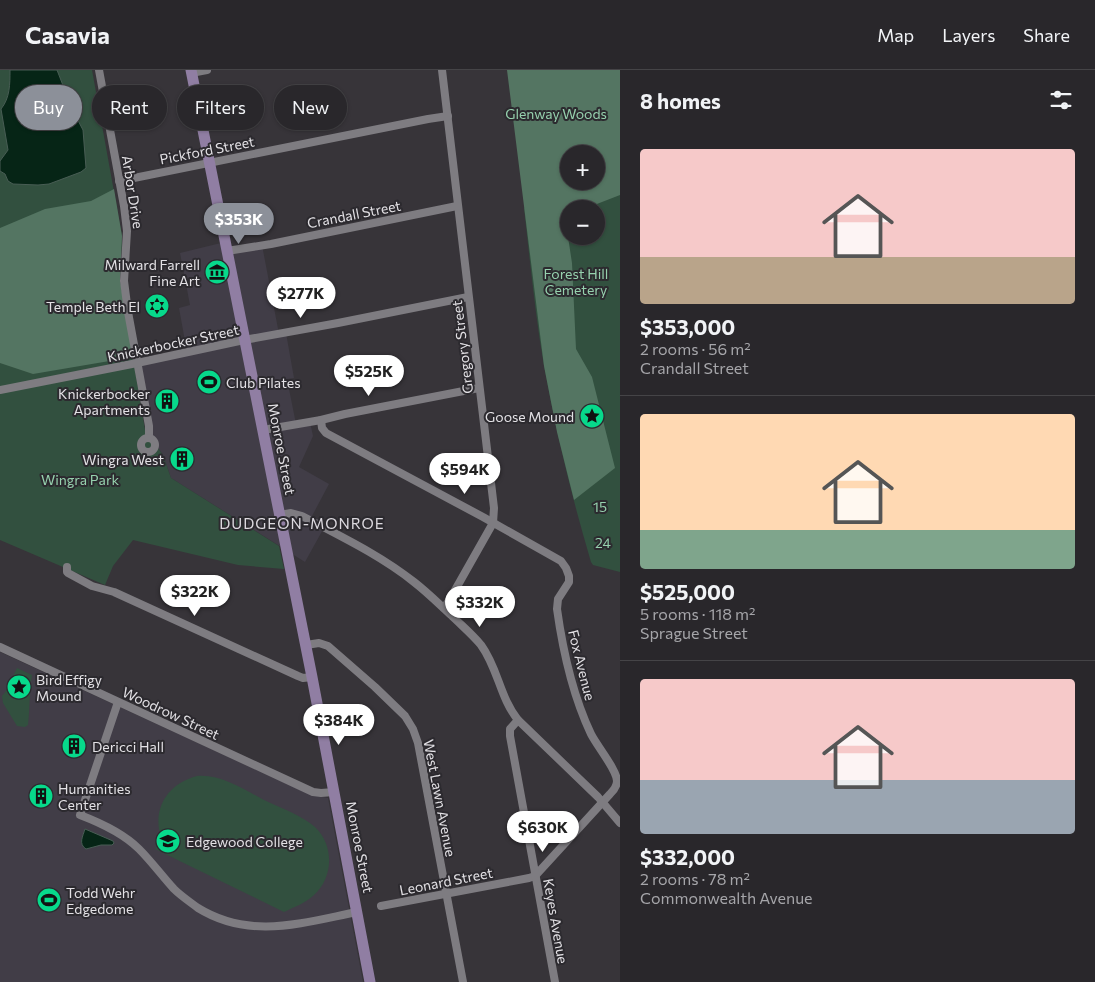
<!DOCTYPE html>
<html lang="en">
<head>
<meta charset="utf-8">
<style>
	body { margin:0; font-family:Commissioner,sans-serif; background:#353337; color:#f1f3f6; height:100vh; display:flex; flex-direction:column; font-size:19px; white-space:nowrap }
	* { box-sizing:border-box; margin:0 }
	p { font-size:16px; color:#a5a5a9 }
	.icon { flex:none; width:28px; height:28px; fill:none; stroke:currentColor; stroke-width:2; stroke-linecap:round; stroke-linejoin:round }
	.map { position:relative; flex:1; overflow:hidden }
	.side { display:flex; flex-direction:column; background:#29272b; width:475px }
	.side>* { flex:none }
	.guide { position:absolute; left:15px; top:15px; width:475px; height:45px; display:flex; gap:10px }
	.controls { position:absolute; left:560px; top:75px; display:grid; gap:10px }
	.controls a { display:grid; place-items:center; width:45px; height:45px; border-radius:50%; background:#29272b; box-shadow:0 1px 4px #0004,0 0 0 1px #454447; font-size:25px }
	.price { position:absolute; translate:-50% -42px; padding:0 11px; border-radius:18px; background:#fff; color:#222; font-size:16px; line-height:32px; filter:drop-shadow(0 1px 2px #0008) }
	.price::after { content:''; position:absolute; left:50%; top:30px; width:15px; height:11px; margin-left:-8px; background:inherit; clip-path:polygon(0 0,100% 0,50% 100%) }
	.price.current { background:#8c9099; color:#fff }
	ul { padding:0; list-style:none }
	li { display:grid; align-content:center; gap:10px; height:265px; padding:0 20px }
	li+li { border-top:1px solid #454447 }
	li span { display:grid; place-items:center; height:155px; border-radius:5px; color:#555 }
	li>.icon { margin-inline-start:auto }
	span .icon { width:90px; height:90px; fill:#fffc; stroke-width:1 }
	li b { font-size:21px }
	h2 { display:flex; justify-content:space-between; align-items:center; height:60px; padding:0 20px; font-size:21px }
	.tag { padding:0 18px; border-radius:22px; background:#29272b; box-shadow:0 1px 4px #0004,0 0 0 1px #454447; font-size:18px; line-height:45px }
	.tag.current { background:#8c9099; color:#fff }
	header { display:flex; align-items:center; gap:30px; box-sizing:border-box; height:70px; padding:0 25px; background:#29272b; border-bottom:1px solid #454447 }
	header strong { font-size:24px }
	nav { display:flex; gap:28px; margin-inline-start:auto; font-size:18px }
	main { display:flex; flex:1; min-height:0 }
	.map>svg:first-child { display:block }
	.built { fill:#413d47 }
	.green { fill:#32503f; fill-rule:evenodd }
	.forest { fill:#547562; fill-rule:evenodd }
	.water { fill:#062516; stroke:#485d54 }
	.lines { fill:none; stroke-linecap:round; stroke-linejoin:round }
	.minor { stroke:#7e7c81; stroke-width:8 }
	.secondary { stroke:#907ea3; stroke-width:11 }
	.labels { text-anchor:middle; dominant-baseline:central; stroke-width:4; stroke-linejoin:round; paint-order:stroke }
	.park-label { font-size:14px; fill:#96d1ae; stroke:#2c2a2f }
	.street-label { font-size:14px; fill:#e3e1e5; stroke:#2c2a2f }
	.poi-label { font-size:14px; fill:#e3e1e5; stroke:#2c2a2f; text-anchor:start }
	.neighbourhood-label { font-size:15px; letter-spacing:1px; fill:#dcd9df; stroke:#2c2a2f }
</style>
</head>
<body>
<header>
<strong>Casavia</strong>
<nav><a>Map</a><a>Layers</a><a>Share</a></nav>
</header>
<main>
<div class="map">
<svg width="620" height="912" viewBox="0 0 620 912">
	<rect width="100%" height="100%" fill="#373439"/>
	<g class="built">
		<polygon points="225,172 227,181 262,175 279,264 286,263 294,308 287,309 296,354 310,352 313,366 299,397 329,414 312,446 326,454 305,492 171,408 163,385 156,375 156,371 152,367 137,293 187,282 179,238 190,235 180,183"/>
		<polygon points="0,582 307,723 317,726 328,728 363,912 0,912"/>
	</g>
	<g class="green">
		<polygon points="0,0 92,0 122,166 120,210 145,360 163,385 171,408 279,476 284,499 238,495 133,470 113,496 105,515 0,470"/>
		<path d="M620,100v402l-27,-7 -2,-3c-19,-64 -35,-130 -47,-196 -9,-52 -14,-106 -20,-158l72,-27zM569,139h27v27h-27z"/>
		<path d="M17,598l15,7c-3,17 -2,34 -4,50l-3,2 -8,-1 -14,-23 -1,-7 4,-5z"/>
		<path d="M197,706c24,-2 46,13 67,24 15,7 39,16 51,27 19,18 19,50 -1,68 -8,8 -20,12 -30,17l-129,-63 6,-11c-9,-29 6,-54 36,-62z"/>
	</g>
	<g class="forest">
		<path d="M507,0h113v125l-36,14h-15v6l-4,2 7,46 4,86 16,28 23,91 -41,32 -17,-68 -13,-66zM569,84h27v27h-27z"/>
		<polygon points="114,119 122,166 120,210 133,287 33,304 0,293 0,158 45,139 91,131"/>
	</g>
	<g class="water">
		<path d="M10,0h47l16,41 10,19 3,38 -5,4 -32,12 -11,1 -25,-1 -5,-3 -3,-7 -5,-3v-10l8,-11 -7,-41c9,-11 9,-25 9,-39z"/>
		<path d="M85,759l28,12 1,2 -2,2h-11l-15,4c-8,-5 -3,-13 -1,-20z"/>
	</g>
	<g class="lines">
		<g class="minor">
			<polyline points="99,0 124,136 127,161 124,211 128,242 149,356 149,368"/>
			<polyline points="442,0 494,438 493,453 450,529 444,538"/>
			<polyline points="191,3 207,0"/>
			<polyline points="119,111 428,49 448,46"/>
			<polyline points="227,181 271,174 457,136"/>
			<polyline points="0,320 137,293 244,270 338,253 468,227"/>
			<path d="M321,350l1,8 4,5 157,84 78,44 5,7 3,8v6l-11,17 -1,10c6,43 15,85 34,125 6,12 26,36 26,47 0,5 -3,9 -7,13l-75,82 -6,2 -148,28"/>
			<polyline points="263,360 321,350 345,344 479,318"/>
			<circle cx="148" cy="375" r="7"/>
			<path d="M280,445l11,-2 11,3c38,20 78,39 112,66 13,10 25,22 37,33 10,10 21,19 30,30 17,23 19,53 37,75l80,77 22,26"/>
			<polyline points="67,497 67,502 68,503 92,516 114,522 298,606 303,608 312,607"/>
			<polyline points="306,575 319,573 328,576 375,617 405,646 413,659 418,673 463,912"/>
			<polyline points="0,577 313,722 321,723 334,722"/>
			<path d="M118,632l-38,113c21,8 43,18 59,34 13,13 23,27 35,40 7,7 16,13 24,19 52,32 103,15 159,4"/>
			<polyline points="518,650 510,659 510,666 555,912"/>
		</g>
		<polyline class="secondary" points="191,0 312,607 370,912"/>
	</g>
	<defs>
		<symbol id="museum-disc" viewBox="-11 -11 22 22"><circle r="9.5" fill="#07d98b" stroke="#2c2a2f"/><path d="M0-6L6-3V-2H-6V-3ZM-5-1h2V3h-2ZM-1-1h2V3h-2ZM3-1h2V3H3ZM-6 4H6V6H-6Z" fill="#111"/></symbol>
		<symbol id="synagogue-disc" viewBox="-11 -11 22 22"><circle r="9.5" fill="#07d98b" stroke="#2c2a2f"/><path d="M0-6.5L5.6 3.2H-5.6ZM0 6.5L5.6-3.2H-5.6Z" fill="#111"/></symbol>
		<symbol id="stadium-disc" viewBox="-11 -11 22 22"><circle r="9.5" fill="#07d98b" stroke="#2c2a2f"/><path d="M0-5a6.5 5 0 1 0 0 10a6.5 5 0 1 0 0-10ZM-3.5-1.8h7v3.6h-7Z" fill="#111"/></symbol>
		<symbol id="building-disc" viewBox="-11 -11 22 22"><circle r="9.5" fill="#07d98b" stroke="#2c2a2f"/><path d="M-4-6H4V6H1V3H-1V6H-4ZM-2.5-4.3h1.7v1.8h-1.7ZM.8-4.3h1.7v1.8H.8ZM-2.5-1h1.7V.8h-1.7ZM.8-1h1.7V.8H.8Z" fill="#111"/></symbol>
		<symbol id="sight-disc" viewBox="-11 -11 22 22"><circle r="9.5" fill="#07d98b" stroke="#2c2a2f"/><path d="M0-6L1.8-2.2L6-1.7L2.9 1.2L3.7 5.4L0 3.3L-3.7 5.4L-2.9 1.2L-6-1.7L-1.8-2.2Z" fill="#111"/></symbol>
		<symbol id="university-disc" viewBox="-11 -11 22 22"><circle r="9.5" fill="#07d98b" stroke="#2c2a2f"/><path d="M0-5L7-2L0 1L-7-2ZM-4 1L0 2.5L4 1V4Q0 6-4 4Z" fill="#111"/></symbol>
	</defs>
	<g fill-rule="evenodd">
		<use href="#museum-disc" x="203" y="188" width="28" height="28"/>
		<use href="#synagogue-disc" x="143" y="222" width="28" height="28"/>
		<use href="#stadium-disc" x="195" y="298" width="28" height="28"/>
		<use href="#building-disc" x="153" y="317" width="28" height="28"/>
		<use href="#sight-disc" x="578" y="332" width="28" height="28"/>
		<use href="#building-disc" x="168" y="375" width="28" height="28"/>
		<use href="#sight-disc" x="5" y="603" width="28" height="28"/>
		<use href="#building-disc" x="60" y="662" width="28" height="28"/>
		<use href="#building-disc" x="27" y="712" width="28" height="28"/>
		<use href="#university-disc" x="154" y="757" width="28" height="28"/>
		<use href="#stadium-disc" x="35" y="816" width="28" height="28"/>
	</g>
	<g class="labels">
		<g class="park-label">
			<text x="556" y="43">Glenway Woods</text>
			<text x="576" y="203">Forest Hill<tspan x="576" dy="16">Cemetery</tspan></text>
			<text x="80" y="409">Wingra Park</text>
			<text x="600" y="436">15</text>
			<text x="603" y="472">24</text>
		</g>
		<g class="street-label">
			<text transform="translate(207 80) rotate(-11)">Pickford Street</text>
			<text transform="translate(133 122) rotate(81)">Arbor Drive</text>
			<text transform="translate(354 144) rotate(-11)">Crandall Street</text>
			<text transform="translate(173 273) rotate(-12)">Knickerbocker Street</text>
			<text transform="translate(462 277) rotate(-97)">Gregory Street</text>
			<text transform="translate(282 379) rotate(79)">Monroe Street</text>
			<text transform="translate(582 595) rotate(76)">Fox Avenue</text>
			<text transform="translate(171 643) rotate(25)">Woodrow Street</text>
			<text transform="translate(440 728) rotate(79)">West Lawn Avenue</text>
			<text transform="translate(360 777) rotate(79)">Monroe Street</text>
			<text transform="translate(446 811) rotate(-11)">Leonard Street</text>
			<text transform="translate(556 851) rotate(80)">Keyes Avenue</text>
		</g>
		<g class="poi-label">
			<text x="200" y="194" text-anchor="end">Milward Farrell<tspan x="200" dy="16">Fine Art</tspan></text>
			<text x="140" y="236" text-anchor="end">Temple Beth El</text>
			<text x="226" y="312">Club Pilates</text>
			<text x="150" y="323" text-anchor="end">Knickerbocker<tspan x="150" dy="16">Apartments</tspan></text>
			<text x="574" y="346" text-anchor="end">Goose Mound</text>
			<text x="164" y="389" text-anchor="end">Wingra West</text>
			<text x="36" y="609">Bird Effigy<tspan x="36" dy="16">Mound</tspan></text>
			<text x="92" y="676">Dericci Hall</text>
			<text x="58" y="718">Humanities<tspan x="58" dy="16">Center</tspan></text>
			<text x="186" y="771">Edgewood College</text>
			<text x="66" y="822">Todd Wehr<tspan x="66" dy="16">Edgedome</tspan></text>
		</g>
		<g class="neighbourhood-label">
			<text x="302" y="453">DUDGEON-MONROE</text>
		</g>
	</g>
</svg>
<div class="controls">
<a>+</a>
<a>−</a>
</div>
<b class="price current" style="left:239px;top:175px">$353K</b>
<b class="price" style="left:301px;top:249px">$277K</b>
<b class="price" style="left:369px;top:327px">$525K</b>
<b class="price" style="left:465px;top:425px">$594K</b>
<b class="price" style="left:195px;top:547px">$322K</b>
<b class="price" style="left:480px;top:558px">$332K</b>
<b class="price" style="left:339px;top:676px">$384K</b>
<b class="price" style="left:543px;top:783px">$630K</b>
<div class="guide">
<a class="tag current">Buy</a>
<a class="tag">Rent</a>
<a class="tag">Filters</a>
<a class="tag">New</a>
</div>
</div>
<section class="side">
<h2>8 homes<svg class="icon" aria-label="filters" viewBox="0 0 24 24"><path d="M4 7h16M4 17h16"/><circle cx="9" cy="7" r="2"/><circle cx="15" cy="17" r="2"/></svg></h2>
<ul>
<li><span style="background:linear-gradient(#f6c9c9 70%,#b9a48a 0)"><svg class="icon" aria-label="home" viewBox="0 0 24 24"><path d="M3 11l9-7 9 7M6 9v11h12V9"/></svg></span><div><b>$353,000</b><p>2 rooms · 56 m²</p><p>Crandall Street</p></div></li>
<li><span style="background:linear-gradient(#ffd9b3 75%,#7fa58c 0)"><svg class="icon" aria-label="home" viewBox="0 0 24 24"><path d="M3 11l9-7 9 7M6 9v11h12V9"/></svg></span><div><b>$525,000</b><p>5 rooms · 118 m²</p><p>Sprague Street</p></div></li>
<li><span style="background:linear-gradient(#f6c9c9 65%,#9aa5b1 0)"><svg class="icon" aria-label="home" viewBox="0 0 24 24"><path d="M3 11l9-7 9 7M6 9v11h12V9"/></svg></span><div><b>$332,000</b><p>2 rooms · 78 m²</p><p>Commonwealth Avenue</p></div></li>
</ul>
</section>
</main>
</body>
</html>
